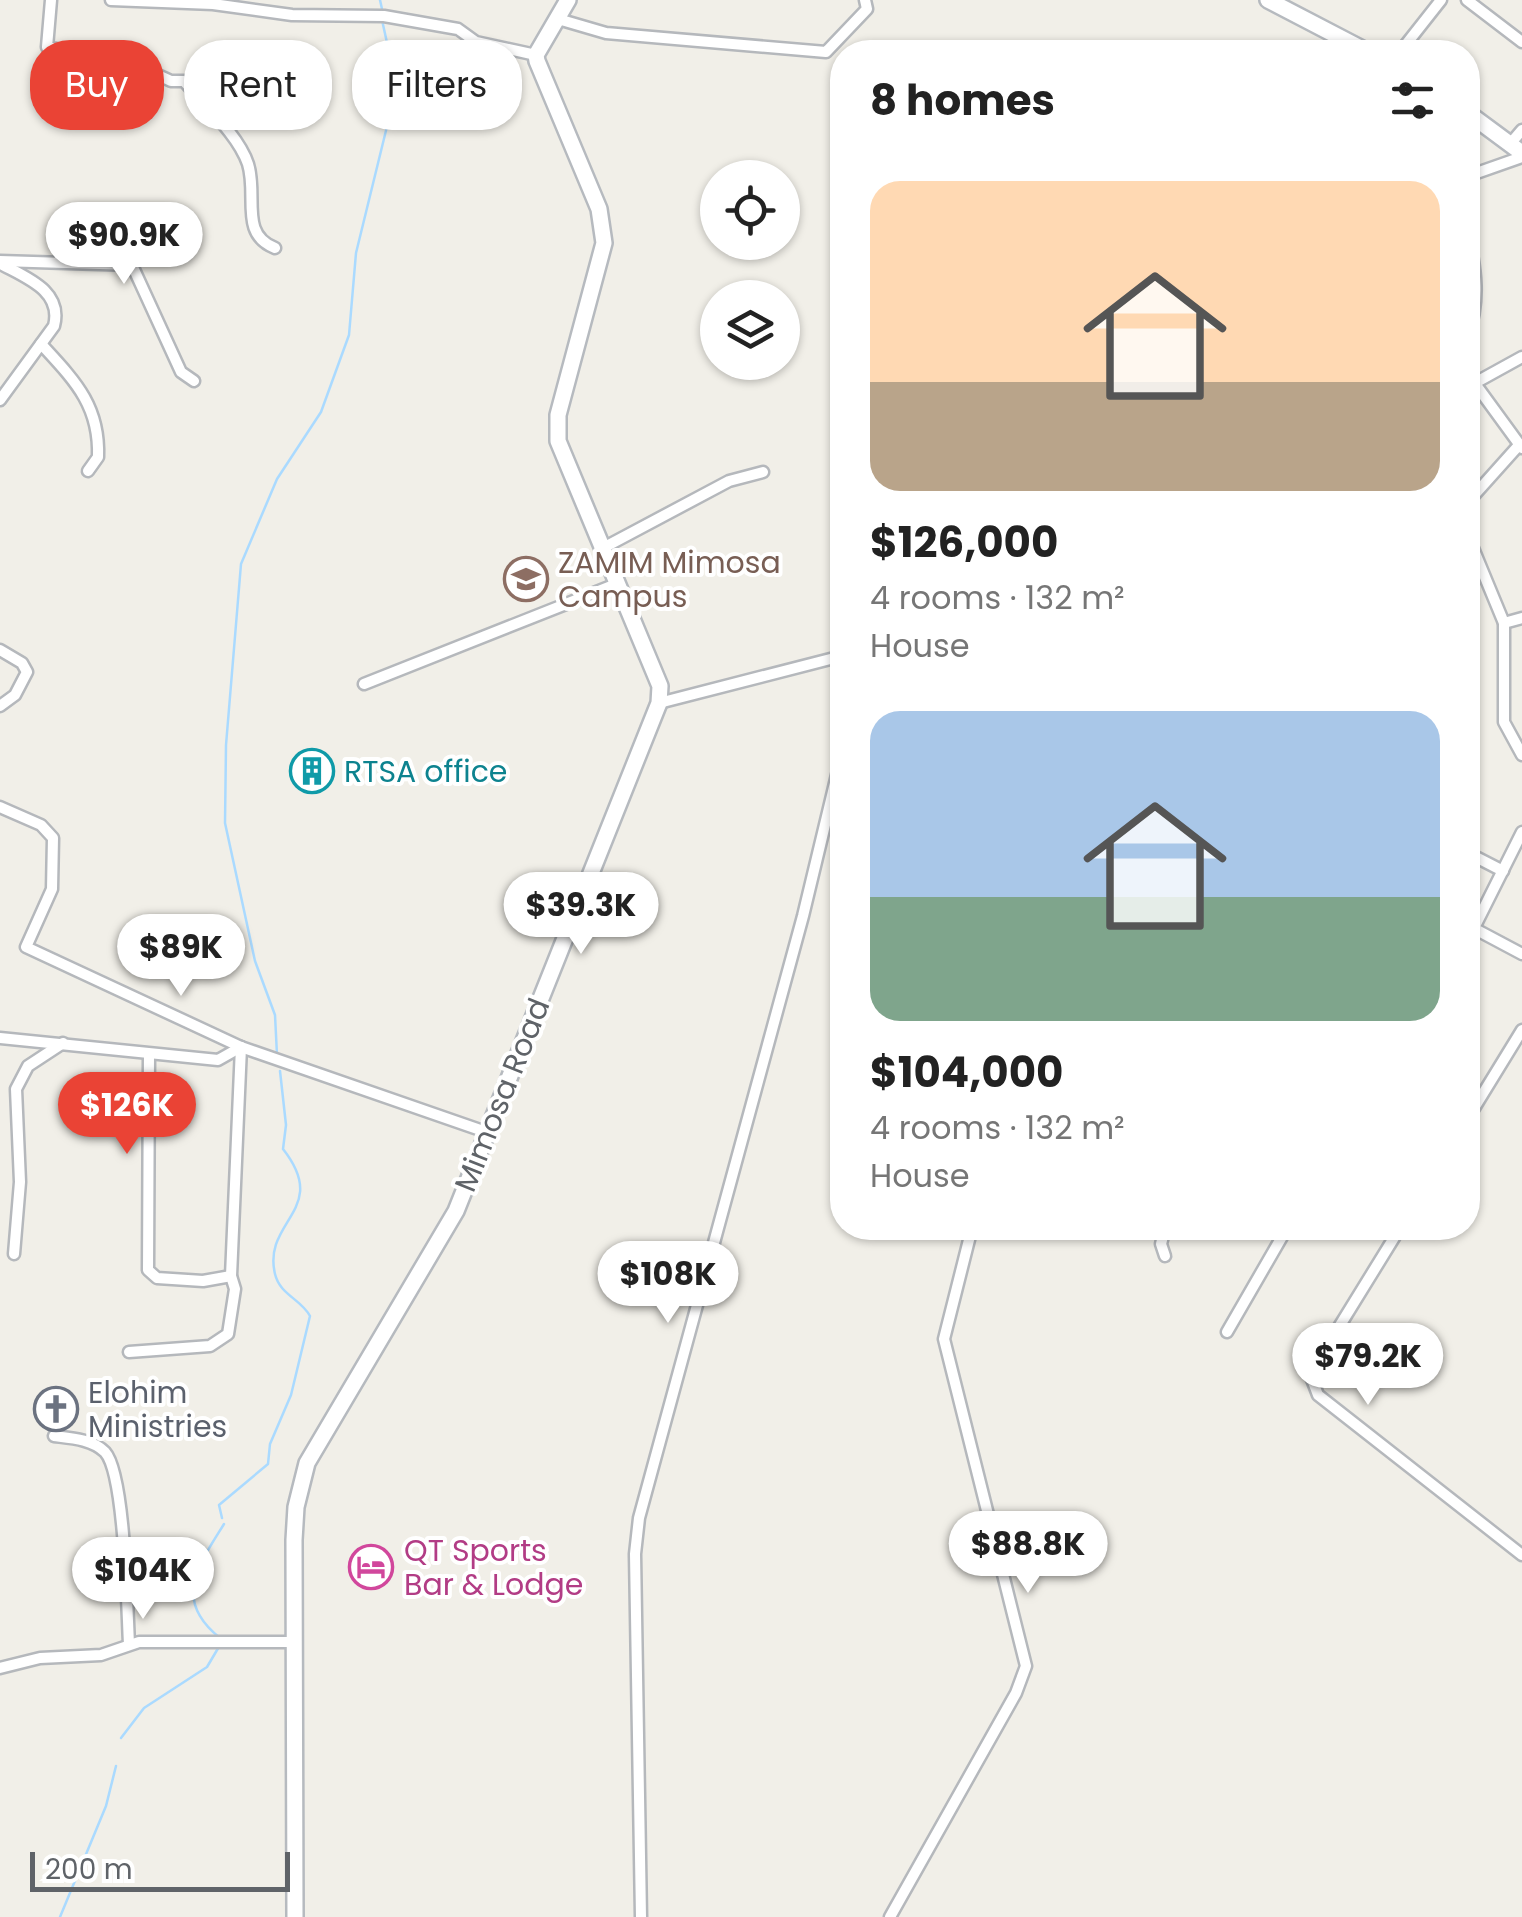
<!DOCTYPE html>
<html lang="en">
<head>
<meta charset="utf-8">
<style>
	body { margin:0; font-family:Poppins,sans-serif; background:#f2f2f2; color:#222; height:100vh; display:flex; flex-direction:column; font-size:38px; white-space:nowrap }
	* { box-sizing:border-box; margin:0 }
	p { font-size:32px; color:#767676 }
	.icon { flex:none; width:55px; height:55px; fill:none; stroke:currentColor; stroke-width:2; stroke-linecap:round; stroke-linejoin:round }
	.map { position:relative; flex:1; overflow:hidden }
	.drawer { position:absolute; left:830px; top:40px; width:650px; height:1200px; display:flex; flex-direction:column; background:#fff; border-radius:40px; box-shadow:0 2px 8px #0004 }
	.drawer>* { flex:none }
	.hud { position:absolute; left:30px; top:40px; width:650px; height:90px; display:flex; gap:20px }
	.fabs { position:absolute; left:700px; top:160px; display:grid; gap:20px }
	.fabs a { display:grid; place-items:center; width:100px; height:100px; border-radius:50%; background:#fff; box-shadow:0 2px 8px #0004; font-size:50px }
	.scale { position:absolute; left:30px; bottom:25px; width:260px; box-sizing:border-box; padding-left:10px; border:5px solid #5f6368; border-top:0; font-size:28px; line-height:35px; white-space:nowrap; color:#5f6368; -webkit-text-stroke:8px #fff; paint-order:stroke }
	.price { position:absolute; translate:-50% -85px; padding:0 22px; border-radius:35px; background:#fff; color:#222; font-size:32px; line-height:65px; filter:drop-shadow(0 2px 5px #0008) }
	.price::after { content:''; position:absolute; left:50%; top:60px; width:30px; height:22px; margin-left:-15px; background:inherit; clip-path:polygon(0 0,100% 0,50% 100%) }
	.price.active { background:#ea4335; color:#fff }
	ul { padding:0; list-style:none }
	li { display:grid; align-content:center; gap:20px; height:530px; padding:0 40px }
	li span { display:grid; place-items:center; height:310px; border-radius:30px; color:#555 }
	li>.icon { margin-inline-start:auto }
	span .icon { width:180px; height:180px; fill:#fffc; stroke-width:1 }
	li b { font-size:42px }
	h2 { display:flex; justify-content:space-between; align-items:center; height:120px; padding:0 40px; font-size:42px }
	.pill { padding:0 35px; border-radius:40px; background:#fff; box-shadow:0 2px 8px #0004; font-size:35px; line-height:90px }
	.pill.active { background:#ea4335; color:#fff }
	.map>svg:first-child { display:block }
	.lines { fill:none; stroke-linecap:round; stroke-linejoin:round }
	.stream { stroke:#aadaff; stroke-width:2.5 }
	.street-casing { stroke:#b5b8bc; stroke-width:15 }
	.secondary-casing { stroke:#b6babf; stroke-width:20 }
	.street { stroke:#fff; stroke-width:10 }
	.secondary { stroke:#fff; stroke-width:15 }
	.labels { text-anchor:middle; dominant-baseline:central; stroke-width:8; stroke-linejoin:round; paint-order:stroke }
	.education-label { font-size:30px; fill:#785e54; stroke:#fff; text-anchor:start }
	.culture-label { font-size:30px; fill:#0d838f; stroke:#fff; text-anchor:start }
	.street-label { font-size:30px; fill:#5f6368; stroke:#fff }
	.worship-label { font-size:30px; fill:#5b616d; stroke:#fff; text-anchor:start }
	.hotel-label { font-size:30px; fill:#b23c85; stroke:#fff; text-anchor:start }
</style>
</head>
<body>
<div class="map">
<svg width="1522" height="1917" viewBox="0 0 1522 1917">
	<rect width="100%" height="100%" fill="#f1efe8"/>
	<g class="lines">
		<g class="stream">
			<polyline points="380,0 382,9"/>
			<polyline points="277,1055 275,1015 255,961 225,823 226,745 241,564 277,479 321,412 349,335 356,253 392,106 393,70 382,20"/>
			<path d="M222,1518l-3,-13 49,-41 2,-20 21,-49 19,-79c-9,-17 -30,-21 -35,-42 -13,-54 56,-64 8,-125l3,-24 -6,-54"/>
			<path d="M220,1638c-48,-38 -22,-72 4,-114"/>
			<polyline points="121,1738 144,1708 207,1667 220,1645"/>
			<polyline points="60,1917 106,1806 116,1766"/>
		</g>
		<defs>
			<g id="street">
				<path d="M51,0l-4,47 87,17 37,17h13c20,24 54,53 64,83 10,32 -9,70 27,84"/>
				<polyline points="111,0 213,4 292,15 384,16 458,29 476,42 536,55"/>
				<polyline points="1467,0 1522,42"/>
				<polyline points="558,19 606,33 826,52 867,9 865,0"/>
				<polyline points="1400,52 1441,0"/>
				<polyline points="1510,144 1522,130"/>
				<polyline points="1468,176 1522,157"/>
				<path d="M1468,235c8,34 12,67 0,100"/>
				<polyline points="0,261 132,265 181,372 194,381"/>
				<path d="M41,344c33,36 59,61 57,113l-10,14"/>
				<polyline points="1468,374 1522,448"/>
				<polyline points="1473,384 1522,357"/>
				<path d="M0,400l54,-74c9,-35 -27,-48 -53,-62"/>
				<polyline points="1468,502 1519,445"/>
				<polyline points="1468,536 1504,623 1504,722 1522,755"/>
				<polyline points="603,548 729,481 763,472"/>
				<polyline points="1504,623 1522,618"/>
				<polyline points="0,650 22,663 27,672 15,695 0,706"/>
				<polyline points="364,684 619,583"/>
				<polyline points="659,703 842,656"/>
				<polyline points="0,807 41,825 53,838 52,889 26,947 241,1047 489,1133"/>
				<polyline points="1468,853 1503,871"/>
				<polyline points="1475,929 1522,954"/>
				<polyline points="1468,940 1522,832"/>
				<polyline points="0,1038 218,1060 241,1047"/>
				<polyline points="149,1054 148,1270 157,1278 203,1281 231,1276"/>
				<polyline points="1468,1118 1522,1030"/>
				<polyline points="1165,1228 1161,1244 1165,1256"/>
				<polyline points="1400,1228 1310,1374 1318,1395 1522,1555"/>
				<polyline points="14,1254 20,1182 16,1089 28,1066 63,1043"/>
				<polyline points="1227,1332 1287,1228"/>
				<polyline points="129,1352 210,1346 228,1334 235,1289 231,1276 241,1047"/>
				<path d="M54,1436c16,2 38,3 51,16 20,22 22,156 24,192"/>
				<polyline points="0,1668 40,1658 101,1655 139,1642 295,1642"/>
				<polyline points="641,1917 635,1554 639,1518 803,916 842,754"/>
				<polyline points="890,1917 1016,1693 1026,1666 944,1339 972,1228"/>
			</g>
			<g id="secondary">
				<polyline points="1268,0 1368,52"/>
				<polyline points="1468,113 1522,153"/>
				<polyline points="295,1917 294,1540 296,1507 307,1463 456,1211 659,703 660,686 558,441 558,415 604,243 599,209 537,61 536,55 568,0"/>
			</g>
		</defs>
		<use href="#street" class="street-casing"/>
		<use href="#secondary" class="secondary-casing"/>
		<use href="#street" class="street"/>
		<use href="#secondary" class="secondary"/>
	</g>
	<defs>
		<symbol id="university-ring" viewBox="-11 -11 22 22"><circle r="9.5" fill="#fff" stroke="#8d6e63" stroke-width="1.5"/><path d="M0-5L7-2L0 1L-7-2ZM-4 1L0 2.5L4 1V4Q0 6-4 4Z" fill="#8d6e63"/></symbol>
		<symbol id="building-ring" viewBox="-11 -11 22 22"><circle r="9.5" fill="#fff" stroke="#0f9aa8" stroke-width="1.5"/><path d="M-4-6H4V6H1V3H-1V6H-4ZM-2.5-4.3h1.7v1.8h-1.7ZM.8-4.3h1.7v1.8H.8ZM-2.5-1h1.7V.8h-1.7ZM.8-1h1.7V.8H.8Z" fill="#0f9aa8"/></symbol>
		<symbol id="church-ring" viewBox="-11 -11 22 22"><circle r="9.5" fill="#fff" stroke="#6b7280" stroke-width="1.5"/><path d="M-1.2-6h2.4v3.5h3.3v2.4h-3.3V6h-2.4V-.1h-3.3v-2.4h3.3Z" fill="#6b7280"/></symbol>
		<symbol id="hotel-ring" viewBox="-11 -11 22 22"><circle r="9.5" fill="#fff" stroke="#d1479c" stroke-width="1.5"/><path d="M-6-4.5h1.5V1H6V5H4.5V3h-9V5H-6ZM-4 0a1.8 1.8 0 1 1 3.6 0ZM.5 0V-2.5h3Q6-2.5 6 0Z" fill="#d1479c"/></symbol>
	</defs>
	<g fill-rule="evenodd">
		<use href="#university-ring" x="501" y="554" width="50" height="50"/>
		<use href="#building-ring" x="287" y="746" width="50" height="50"/>
		<use href="#church-ring" x="31" y="1384" width="50" height="50"/>
		<use href="#hotel-ring" x="346" y="1542" width="50" height="50"/>
	</g>
	<g class="labels">
		<g class="education-label">
			<text x="558" y="562">ZAMIM Mimosa<tspan x="558" dy="34">Campus</tspan></text>
		</g>
		<g class="culture-label">
			<text x="344" y="771">RTSA office</text>
		</g>
		<g class="street-label">
			<text transform="translate(502 1095) rotate(-68)">Mimosa Road</text>
		</g>
		<g class="worship-label">
			<text x="88" y="1392">Elohim<tspan x="88" dy="34">Ministries</tspan></text>
		</g>
		<g class="hotel-label">
			<text x="404" y="1550">QT Sports<tspan x="404" dy="34">Bar &amp; Lodge</tspan></text>
		</g>
	</g>
</svg>
<div class="fabs">
<a><svg class="icon" aria-label="locate" viewBox="0 0 24 24"><circle cx="12" cy="12" r="6"/><path d="M12 2v4M12 18v4M2 12h4M18 12h4"/></svg></a>
<a><svg class="icon" aria-label="layers" viewBox="0 0 24 24"><path d="M12 4l9 5-9 5-9-5zM3 14l9 5 9-5"/></svg></a>
</div>
<div class="scale">200 m</div>
<b class="price" style="left:124px;top:287px">$90.9K</b>
<b class="price" style="left:581px;top:957px">$39.3K</b>
<b class="price" style="left:181px;top:999px">$89K</b>
<b class="price active" style="left:127px;top:1157px">$126K</b>
<b class="price" style="left:668px;top:1326px">$108K</b>
<b class="price" style="left:1368px;top:1408px">$79.2K</b>
<b class="price" style="left:1028px;top:1596px">$88.8K</b>
<b class="price" style="left:143px;top:1622px">$104K</b>
<div class="hud">
<a class="pill active">Buy</a>
<a class="pill">Rent</a>
<a class="pill">Filters</a>
</div>
<section class="drawer">
<h2>8 homes<svg class="icon" aria-label="filters" viewBox="0 0 24 24"><path d="M4 7h16M4 17h16"/><circle cx="9" cy="7" r="2"/><circle cx="15" cy="17" r="2"/></svg></h2>
<ul>
<li><span style="background:linear-gradient(#ffd9b3 65%,#b9a48a 0)"><svg class="icon" aria-label="home" viewBox="0 0 24 24"><path d="M3 11l9-7 9 7M6 9v11h12V9"/></svg></span><div><b>$126,000</b><p>4 rooms · 132 m²</p><p>House</p></div></li>
<li><span style="background:linear-gradient(#a9c7e8 60%,#7fa58c 0)"><svg class="icon" aria-label="home" viewBox="0 0 24 24"><path d="M3 11l9-7 9 7M6 9v11h12V9"/></svg></span><div><b>$104,000</b><p>4 rooms · 132 m²</p><p>House</p></div></li>
</ul>
</section>
</div>
</body>
</html>
